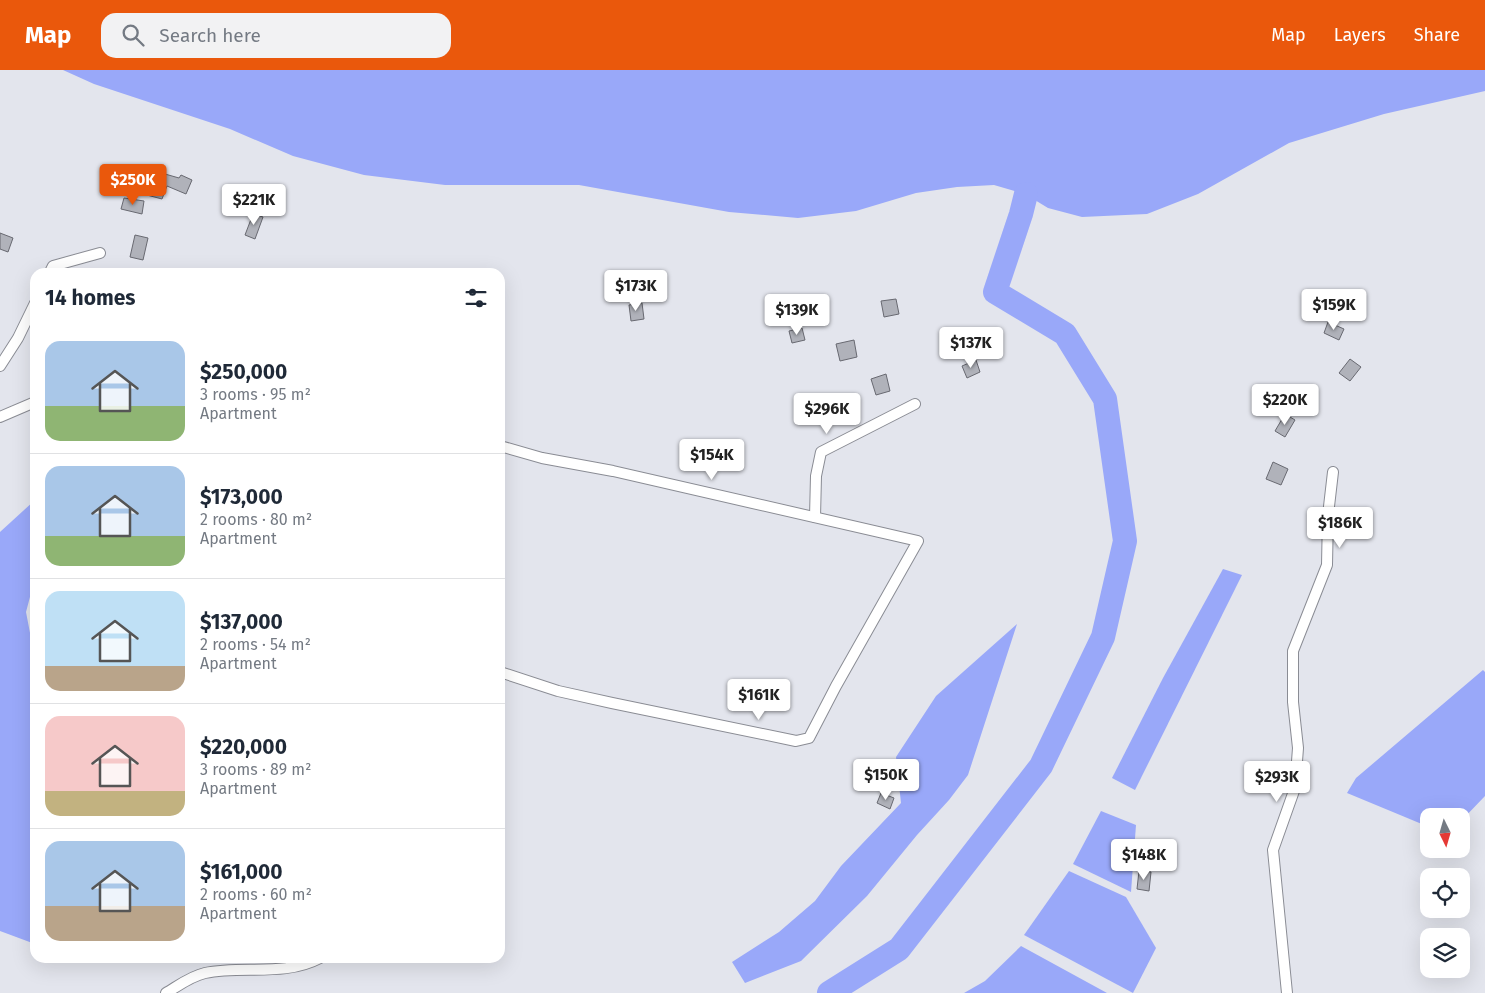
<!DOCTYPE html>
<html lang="en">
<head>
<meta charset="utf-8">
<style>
	body { margin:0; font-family:"Fira Sans",sans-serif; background:#f2f2f3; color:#1f2937; height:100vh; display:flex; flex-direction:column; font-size:19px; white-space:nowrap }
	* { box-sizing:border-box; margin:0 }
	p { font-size:16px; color:#747a83 }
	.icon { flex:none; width:28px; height:28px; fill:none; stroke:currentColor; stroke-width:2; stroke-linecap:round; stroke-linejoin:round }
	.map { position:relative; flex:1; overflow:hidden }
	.panel { position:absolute; left:30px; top:198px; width:475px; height:695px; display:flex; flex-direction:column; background:#fff; border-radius:15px; box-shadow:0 5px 20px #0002 }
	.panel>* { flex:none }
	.needle { width:32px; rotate:175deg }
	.controls { position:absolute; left:1420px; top:738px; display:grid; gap:10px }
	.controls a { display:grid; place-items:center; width:50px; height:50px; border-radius:10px; background:#fff; box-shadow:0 5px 20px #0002; font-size:25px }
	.price { position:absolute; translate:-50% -42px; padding:0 11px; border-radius:5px; background:#fff; color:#222; font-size:16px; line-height:32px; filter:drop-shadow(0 1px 2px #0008) }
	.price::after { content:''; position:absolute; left:50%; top:30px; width:15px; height:11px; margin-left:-8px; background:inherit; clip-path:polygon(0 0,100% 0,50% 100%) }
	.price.active { background:#ea580c; color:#fff }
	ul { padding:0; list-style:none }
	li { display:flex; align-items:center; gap:15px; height:125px; padding:0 15px }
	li+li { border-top:1px solid #e0e1e3 }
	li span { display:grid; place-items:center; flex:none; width:140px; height:100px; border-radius:15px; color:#555 }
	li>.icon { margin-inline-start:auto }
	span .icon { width:60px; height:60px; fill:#fffc; stroke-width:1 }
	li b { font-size:21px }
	h2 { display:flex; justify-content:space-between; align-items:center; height:60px; padding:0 15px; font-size:21px }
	header { display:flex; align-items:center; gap:30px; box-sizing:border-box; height:70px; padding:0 25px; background:#ea580c; color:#fff }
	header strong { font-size:24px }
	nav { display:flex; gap:28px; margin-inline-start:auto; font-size:18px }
	.search { width:350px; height:45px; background:#f2f2f3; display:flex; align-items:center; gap:12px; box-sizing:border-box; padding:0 18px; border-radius:15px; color:#747a83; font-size:19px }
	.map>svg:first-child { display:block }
	.water { fill:#99a8f9 }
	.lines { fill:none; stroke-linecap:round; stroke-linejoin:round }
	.river { stroke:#99a8f9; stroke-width:24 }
	.building { fill:#b0b2ba; stroke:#686971 }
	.street-casing { stroke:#8a8c94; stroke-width:12 }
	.street { stroke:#fff; stroke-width:10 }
</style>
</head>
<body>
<header>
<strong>Map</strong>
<div class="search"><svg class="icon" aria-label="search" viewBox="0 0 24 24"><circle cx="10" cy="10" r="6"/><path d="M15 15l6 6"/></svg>Search here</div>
<nav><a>Map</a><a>Layers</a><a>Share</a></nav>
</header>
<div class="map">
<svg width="1485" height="923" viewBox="0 0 1485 923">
	<rect width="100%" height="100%" fill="#e3e5ed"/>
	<g class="water">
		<polygon points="63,0 1485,0 1485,21 1384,44 1289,73 1198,124 1147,144 1082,147 1048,138 1025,124 994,115 957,117 916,123 856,141 798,148 729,142 579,115 445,115 364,105 293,86 230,59 94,14"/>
		<polygon points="35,430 35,508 26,542 35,589 35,874 0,861 0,462"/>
		<polygon points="1223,499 1242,505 1135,720 1112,708 1163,608"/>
		<polygon points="1017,554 968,705 949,730 917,765 867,826 801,891 745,913 732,892 779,862 815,831 841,796 901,733 896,687 936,626"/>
		<polygon points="1483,600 1485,602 1485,726 1461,751 1461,746 1429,746 1429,757 1347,723 1356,708"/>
		<polygon points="1101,741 1136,755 1131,822 1073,794"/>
		<polygon points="1069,801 1126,827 1156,878 1133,923 1024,865"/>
		<polygon points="1021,876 1107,923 964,923 985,911"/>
	</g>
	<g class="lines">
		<polyline class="river" points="829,923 899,879 1041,696 1103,567 1125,471 1105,329 1065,264 995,222 1021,144 1026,124"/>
	</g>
	<g class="building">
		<polygon points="151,100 179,108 181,105 192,110 186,124 167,116 162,129 143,124"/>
		<polygon points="124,128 144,131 142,144 121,139"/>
		<polygon points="253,144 263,147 255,169 245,165"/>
		<polygon points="0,163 13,168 8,182 0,179"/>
		<polygon points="135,165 148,168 143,190 130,187"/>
		<polygon points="896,229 899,244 884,247 881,231"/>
		<polygon points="642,233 644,249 631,251 629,235"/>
		<polygon points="1328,252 1344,259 1339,270 1324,263"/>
		<polygon points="802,258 805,270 792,273 789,261"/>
		<polygon points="854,270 857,287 840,291 836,274"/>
		<polygon points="1350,289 1361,297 1350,311 1339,303"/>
		<polygon points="976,290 980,302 967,308 962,296"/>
		<polygon points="886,304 890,321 876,325 871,309"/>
		<polygon points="1285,344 1295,350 1285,367 1275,361"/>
		<polygon points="1273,392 1288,399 1281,415 1266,409"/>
		<polygon points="881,723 894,728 890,739 877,733"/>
		<polygon points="1137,770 1150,771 1149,783 1136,782"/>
		<polygon points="1139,801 1151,802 1149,821 1137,819"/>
	</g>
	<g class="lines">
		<defs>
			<g id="street">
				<polyline points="50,202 53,196 100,183"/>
				<polyline points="0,296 18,268 35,233"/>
				<polyline points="0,347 35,332"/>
				<polyline points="500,376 542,388 613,401 918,471 836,616 809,668 796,671 612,633 558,621 500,602"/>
				<polyline points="815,447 816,406 821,382 915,334"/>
				<path d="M166,923c12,-7 25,-17 39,-20 37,-8 79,4 115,-15"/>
				<polyline points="1287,923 1273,780 1295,718 1298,678 1293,632 1293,581 1327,495 1328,445 1333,402"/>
			</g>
		</defs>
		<use href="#street" class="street-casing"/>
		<use href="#street" class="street"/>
	</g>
</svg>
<div class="controls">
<a><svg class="needle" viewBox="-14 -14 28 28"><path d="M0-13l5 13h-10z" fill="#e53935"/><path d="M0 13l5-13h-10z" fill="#747a83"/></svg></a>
<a><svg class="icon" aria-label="locate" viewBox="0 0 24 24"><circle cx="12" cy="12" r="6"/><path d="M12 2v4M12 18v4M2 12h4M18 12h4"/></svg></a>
<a><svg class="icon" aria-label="layers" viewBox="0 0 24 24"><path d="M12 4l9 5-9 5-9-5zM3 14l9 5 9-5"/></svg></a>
</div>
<b class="price active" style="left:133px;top:136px">$250K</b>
<b class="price" style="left:254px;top:156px">$221K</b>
<b class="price" style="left:636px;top:242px">$173K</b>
<b class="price" style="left:1334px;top:261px">$159K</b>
<b class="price" style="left:797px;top:266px">$139K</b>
<b class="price" style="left:971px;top:299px">$137K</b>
<b class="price" style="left:1285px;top:356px">$220K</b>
<b class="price" style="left:827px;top:365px">$296K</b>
<b class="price" style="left:712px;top:411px">$154K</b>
<b class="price" style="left:1340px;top:479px">$186K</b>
<b class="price" style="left:759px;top:651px">$161K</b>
<b class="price" style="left:886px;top:731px">$150K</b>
<b class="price" style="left:1277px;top:733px">$293K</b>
<b class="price" style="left:1144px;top:811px">$148K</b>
<section class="panel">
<h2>14 homes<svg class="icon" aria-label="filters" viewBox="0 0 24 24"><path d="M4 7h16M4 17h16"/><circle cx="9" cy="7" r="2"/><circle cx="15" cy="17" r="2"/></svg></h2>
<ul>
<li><span style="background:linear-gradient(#a9c7e8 65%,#8fb573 0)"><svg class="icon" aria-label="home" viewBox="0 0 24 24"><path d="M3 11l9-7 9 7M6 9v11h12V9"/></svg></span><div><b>$250,000</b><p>3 rooms · 95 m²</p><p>Apartment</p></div></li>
<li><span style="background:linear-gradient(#a9c7e8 70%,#8fb573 0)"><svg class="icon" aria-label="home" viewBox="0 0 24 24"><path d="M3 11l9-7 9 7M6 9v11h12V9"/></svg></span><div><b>$173,000</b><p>2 rooms · 80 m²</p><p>Apartment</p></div></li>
<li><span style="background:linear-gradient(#bfe0f5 75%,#b9a48a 0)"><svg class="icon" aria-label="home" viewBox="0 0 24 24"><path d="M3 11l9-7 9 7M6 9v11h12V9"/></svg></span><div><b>$137,000</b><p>2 rooms · 54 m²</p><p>Apartment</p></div></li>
<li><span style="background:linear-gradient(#f6c9c9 75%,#c2b280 0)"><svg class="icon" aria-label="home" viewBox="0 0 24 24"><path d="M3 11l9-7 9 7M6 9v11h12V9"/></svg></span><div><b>$220,000</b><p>3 rooms · 89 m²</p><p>Apartment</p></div></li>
<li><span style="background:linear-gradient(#a9c7e8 65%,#b9a48a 0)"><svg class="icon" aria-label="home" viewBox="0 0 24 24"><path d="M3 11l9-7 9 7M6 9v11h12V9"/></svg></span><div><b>$161,000</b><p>2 rooms · 60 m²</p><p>Apartment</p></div></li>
</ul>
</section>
</div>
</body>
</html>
